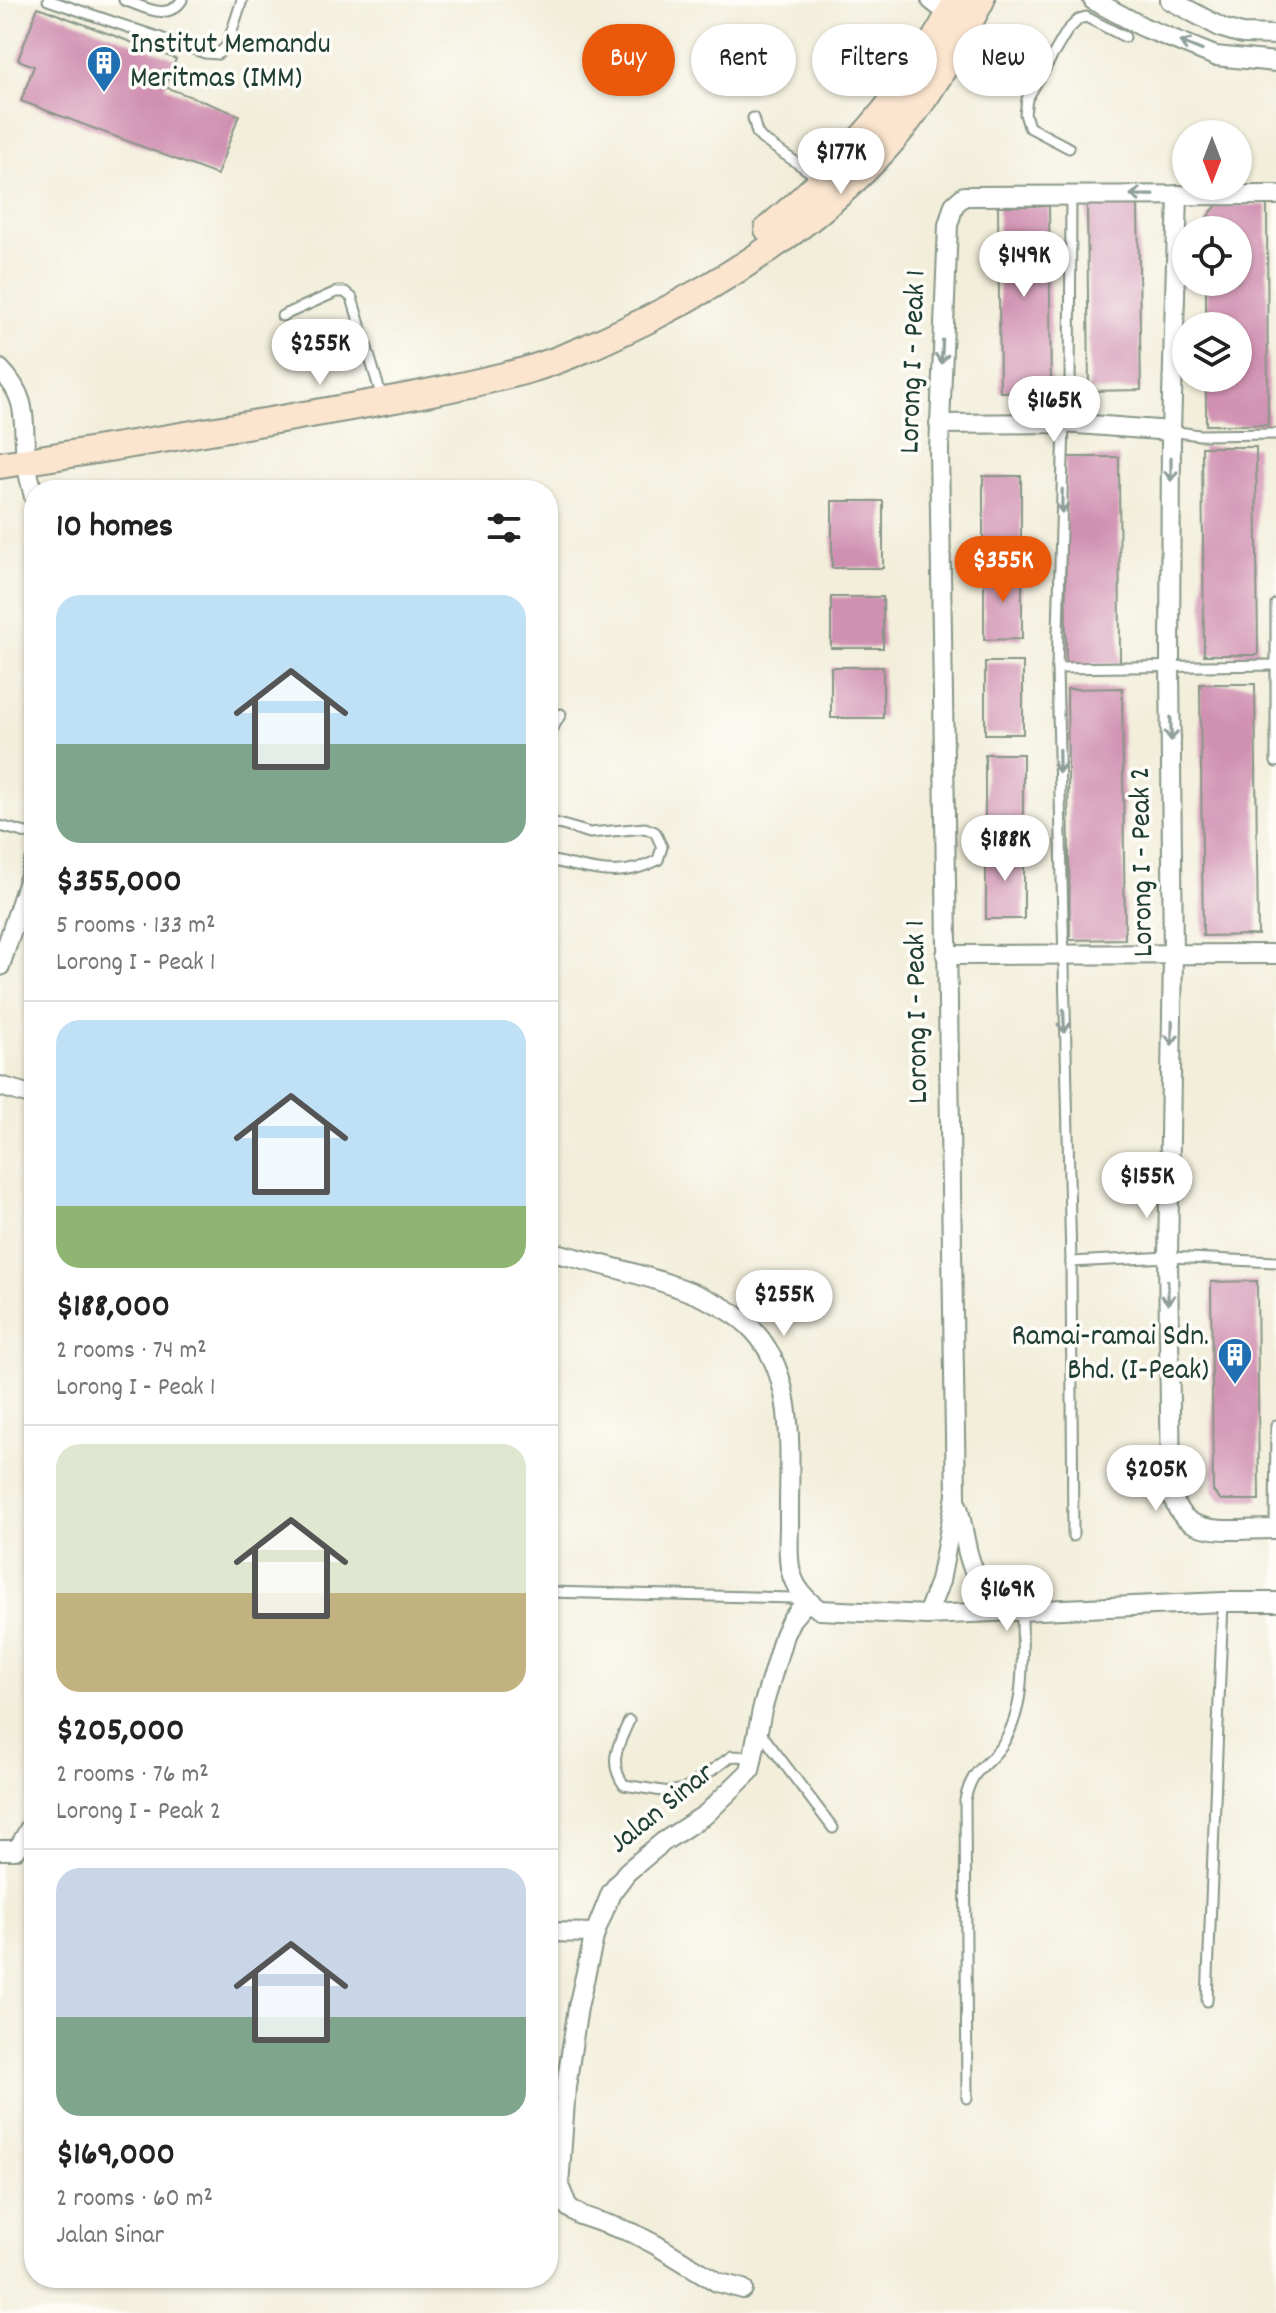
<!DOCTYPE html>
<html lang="en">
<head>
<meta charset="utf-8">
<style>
	body { margin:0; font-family:Dekko,sans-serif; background:#f6f6f6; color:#222; height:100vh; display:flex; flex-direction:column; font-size:30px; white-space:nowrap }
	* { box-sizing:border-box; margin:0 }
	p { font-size:26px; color:#767676 }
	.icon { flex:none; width:44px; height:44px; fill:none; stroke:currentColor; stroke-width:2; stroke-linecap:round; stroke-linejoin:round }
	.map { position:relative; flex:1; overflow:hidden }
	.drawer { position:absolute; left:24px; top:480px; width:534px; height:1808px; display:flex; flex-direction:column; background:#fff; border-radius:32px; box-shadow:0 2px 6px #0004 }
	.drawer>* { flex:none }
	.guide { position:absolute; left:582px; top:24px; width:574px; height:72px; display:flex; gap:16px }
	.needle { width:52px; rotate:180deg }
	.controls { position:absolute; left:1172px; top:120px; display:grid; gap:16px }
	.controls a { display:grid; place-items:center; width:80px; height:80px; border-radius:50%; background:#fff; box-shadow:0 2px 6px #0004; font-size:40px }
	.price { position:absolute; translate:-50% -68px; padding:0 18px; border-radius:28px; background:#fff; color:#222; font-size:26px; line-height:52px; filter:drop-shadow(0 2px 4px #0008) }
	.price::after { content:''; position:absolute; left:50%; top:48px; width:24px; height:18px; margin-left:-12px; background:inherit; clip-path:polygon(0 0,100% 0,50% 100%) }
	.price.selected { background:#ea580c; color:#fff }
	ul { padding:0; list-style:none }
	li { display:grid; align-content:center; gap:16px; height:424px; padding:0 32px }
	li+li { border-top:2px solid #e0e0e0 }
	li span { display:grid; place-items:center; height:248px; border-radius:24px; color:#555 }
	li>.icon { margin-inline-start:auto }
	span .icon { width:144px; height:144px; fill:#fffc; stroke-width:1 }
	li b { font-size:34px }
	h2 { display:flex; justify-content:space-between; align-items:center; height:96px; padding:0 32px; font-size:34px }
	.pill { padding:0 28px; border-radius:36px; background:#fff; box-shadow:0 2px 6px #0004; font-size:28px; line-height:72px }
	.pill.selected { background:#ea580c; color:#fff }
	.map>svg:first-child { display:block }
	.building { fill:#d090b1 }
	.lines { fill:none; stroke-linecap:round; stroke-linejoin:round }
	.service-casing { stroke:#889687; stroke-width:13 }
	.minor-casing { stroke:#889687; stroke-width:22 }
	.secondary-casing { stroke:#889687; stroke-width:30 }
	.service { stroke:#fff; stroke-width:9 }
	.minor { stroke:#fff; stroke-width:18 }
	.secondary { stroke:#fbe5cf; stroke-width:26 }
	.oneway { stroke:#8f9e9a }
	.labels { text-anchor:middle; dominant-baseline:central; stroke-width:7; stroke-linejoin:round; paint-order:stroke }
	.poi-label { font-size:30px; fill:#1f3d34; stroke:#fdfcf7; text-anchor:start }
	.street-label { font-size:30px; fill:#1f3d34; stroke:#fdfcf7 }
</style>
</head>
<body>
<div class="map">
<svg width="1276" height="2313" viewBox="0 0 1276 2313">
	<rect width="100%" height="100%" fill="#fdfcf7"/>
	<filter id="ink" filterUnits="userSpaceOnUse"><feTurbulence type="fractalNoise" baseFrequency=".0125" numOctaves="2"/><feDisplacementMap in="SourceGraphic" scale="16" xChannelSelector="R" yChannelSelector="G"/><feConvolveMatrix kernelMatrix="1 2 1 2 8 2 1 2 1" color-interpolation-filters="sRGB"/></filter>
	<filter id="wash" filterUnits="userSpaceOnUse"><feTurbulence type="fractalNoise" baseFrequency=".006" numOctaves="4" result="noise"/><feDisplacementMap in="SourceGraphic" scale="32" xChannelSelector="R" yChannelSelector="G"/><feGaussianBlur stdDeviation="1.8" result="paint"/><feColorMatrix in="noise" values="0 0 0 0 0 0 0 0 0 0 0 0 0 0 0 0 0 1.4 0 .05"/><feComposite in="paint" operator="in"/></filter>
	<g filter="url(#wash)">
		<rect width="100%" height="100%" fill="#f2eeda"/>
		<g id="blocks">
			<g class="building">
				<polygon points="38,7 176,59 165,87 239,115 217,175 21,101 34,66 18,60"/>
				<polygon points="1087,205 1138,205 1141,390 1089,391"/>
				<polygon points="1217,205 1267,205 1268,425 1206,425 1206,378 1238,378 1238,326 1206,326 1206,282 1238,282 1238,230 1207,230 1207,217"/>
				<polygon points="998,206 1049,206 1051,391 1000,392"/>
				<polygon points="1202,447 1256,447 1258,655 1204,655"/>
				<polygon points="1065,457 1119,457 1120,664 1066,665"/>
				<rect x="983" y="476" width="38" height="72"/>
				<rect x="832" y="501" width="51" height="67"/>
				<polygon points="984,568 1022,568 1022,639 984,640"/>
				<rect x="831" y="597" width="52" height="51"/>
				<rect x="985" y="662" width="38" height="72"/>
				<rect x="831" y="667" width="52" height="51"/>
				<polygon points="1200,684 1255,684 1258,935 1203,936"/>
				<polygon points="1122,688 1125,939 1070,940 1067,689"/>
				<rect x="985" y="754" width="38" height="72"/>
				<rect x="986" y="847" width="38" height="72"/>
				<polygon points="1257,1281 1259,1500 1221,1500 1213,1491 1211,1282"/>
			</g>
		</g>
	</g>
	<g filter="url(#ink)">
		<use href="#blocks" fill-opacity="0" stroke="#889687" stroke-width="2"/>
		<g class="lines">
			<defs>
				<g id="service">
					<polyline points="48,0 205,53 218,54 227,46 242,0"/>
					<path d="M124,0c21,7 43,22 58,0"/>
					<polyline points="753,118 757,133 762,139 819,178"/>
					<polyline points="1069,148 1029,127 1025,114 1027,99 1067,31 1079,19 1086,17 1125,37"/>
					<polyline points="1071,194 1070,392 1064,423 1057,668 1071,1262 1073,1536"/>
					<polyline points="282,316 336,292 345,292 352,298 382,398"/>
					<polyline points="1171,431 1199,435 1276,434"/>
					<polyline points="1276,604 1276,762"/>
					<polyline points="1057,668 1276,665"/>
					<polyline points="548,736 561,714"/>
					<path d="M548,821l42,12 55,-5 10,4 7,15 -4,13c-41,21 -67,8 -110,0"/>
					<polyline points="0,826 34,835"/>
					<polyline points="1071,1262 1168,1257 1276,1262"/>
					<polyline points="1275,1529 1276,1425"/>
					<polyline points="548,1592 792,1598 807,1601"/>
					<path d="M629,1721c-10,23 -22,40 -5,64l45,7 18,-4 45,-32 20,1"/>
					<polyline points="760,1732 833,1828"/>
					<polyline points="1207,2001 1223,1602"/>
					<path d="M967,2098l-2,-298c8,-35 21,-31 37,-55 25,-37 20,-90 20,-133"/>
					<polyline points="548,2218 558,2189"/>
				</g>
				<g id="minor">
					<polyline points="931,0 950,15"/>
					<polyline points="1093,0 1143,27 1215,56 1276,62"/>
					<polyline points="1170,0 1222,28 1242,34 1276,35"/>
					<path d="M1178,195l-7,236 -1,234 3,290 -5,302 3,228c5,58 61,43 105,44"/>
					<path d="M0,369c30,31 22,51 26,90 1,12 5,25 8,38"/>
					<polyline points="939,424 1064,423 1171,431"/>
					<polyline points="946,955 1276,954"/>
					<polyline points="0,966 34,863"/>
					<polyline points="0,1086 34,1096"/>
					<path d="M548,1251c54,14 160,36 200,74 52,48 40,134 41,198 0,15 -2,34 2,49 4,16 16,29 29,38l107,5 296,-13h53"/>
					<path d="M958,1507c12,48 8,81 59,103"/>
					<polyline points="927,1615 940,1581 956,1496 939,450 948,225 954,205 964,196 1276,195"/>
					<polyline points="0,1850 15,1850 21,1844 34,1820"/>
					<polyline points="548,1932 595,1933"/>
					<polyline points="743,2289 717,2282 656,2245 633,2233 580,2215 568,2207 559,2186 566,2087 578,2007 595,1933 611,1893 627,1872 663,1842 706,1814 750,1771 762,1710 784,1635 791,1620 807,1601"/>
				</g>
				<g id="secondary">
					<path d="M768,229c76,-63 144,-141 189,-229"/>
					<path d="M0,465c94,-14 187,-30 281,-46 81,-14 163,-27 243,-48 42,-12 84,-32 123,-51 90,-45 176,-101 243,-177 37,-43 65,-93 91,-143"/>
				</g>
			</defs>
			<use href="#service" class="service-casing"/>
			<use href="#minor" class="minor-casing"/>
			<use href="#secondary" class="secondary-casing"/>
			<use href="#service" class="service"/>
			<use href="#minor" class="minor"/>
			<use href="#secondary" class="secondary"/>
		</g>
		<defs><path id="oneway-shaft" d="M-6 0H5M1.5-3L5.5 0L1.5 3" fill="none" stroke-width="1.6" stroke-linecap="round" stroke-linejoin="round" transform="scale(2)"/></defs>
		<g class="oneway">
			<use href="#oneway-shaft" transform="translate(1191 46) rotate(-158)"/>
			<use href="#oneway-shaft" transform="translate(1142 195) rotate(-179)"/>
			<use href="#oneway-shaft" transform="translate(942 352) rotate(93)"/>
			<use href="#oneway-shaft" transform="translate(1171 469) rotate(90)"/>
			<use href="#oneway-shaft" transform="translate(1062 501) rotate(91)"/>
			<use href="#oneway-shaft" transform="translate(1171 729) rotate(89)"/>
			<use href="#oneway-shaft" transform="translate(1059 761) rotate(89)"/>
			<use href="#oneway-shaft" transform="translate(1064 1021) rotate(88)"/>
			<use href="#oneway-shaft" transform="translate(1172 1033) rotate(91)"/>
			<use href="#oneway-shaft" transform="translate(1168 1293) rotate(89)"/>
		</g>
	</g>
	<defs>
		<symbol id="building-pin" viewBox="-11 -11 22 30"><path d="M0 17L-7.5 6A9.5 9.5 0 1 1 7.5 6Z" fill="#1f6fb2" stroke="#fdfcf7"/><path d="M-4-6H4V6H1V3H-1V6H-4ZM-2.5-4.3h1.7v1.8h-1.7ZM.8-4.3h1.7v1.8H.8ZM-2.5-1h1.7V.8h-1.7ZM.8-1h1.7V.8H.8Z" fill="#fff"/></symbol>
	</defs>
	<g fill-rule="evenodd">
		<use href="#building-pin" x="84" y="43" width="40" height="54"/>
		<use href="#building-pin" x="1215" y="1335" width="40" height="54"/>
	</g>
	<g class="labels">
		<g class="poi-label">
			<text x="130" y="46">Institut Memandu<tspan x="130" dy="34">Meritmas (IMM)</tspan></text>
			<text x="1209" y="1338" text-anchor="end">Ramai-ramai Sdn.<tspan x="1209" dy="34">Bhd. (I-Peak)</tspan></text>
		</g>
		<g class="street-label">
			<text transform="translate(915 362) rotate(-88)">Lorong I - Peak 1</text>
			<text transform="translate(1144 862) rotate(-91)">Lorong I - Peak 2</text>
			<text transform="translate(919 1012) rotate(-91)">Lorong I - Peak 1</text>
			<text transform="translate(663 1810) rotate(-39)">Jalan Sinar</text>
		</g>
	</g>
</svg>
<div class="controls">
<a><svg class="needle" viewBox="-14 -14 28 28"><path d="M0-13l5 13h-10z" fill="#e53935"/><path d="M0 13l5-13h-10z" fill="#767676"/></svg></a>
<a><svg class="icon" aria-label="locate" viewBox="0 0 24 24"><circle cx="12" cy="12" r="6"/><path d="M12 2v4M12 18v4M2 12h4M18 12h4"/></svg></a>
<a><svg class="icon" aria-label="layers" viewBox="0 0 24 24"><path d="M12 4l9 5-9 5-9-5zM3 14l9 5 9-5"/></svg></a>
</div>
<b class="price" style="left:841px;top:196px">$177K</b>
<b class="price" style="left:1024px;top:299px">$149K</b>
<b class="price" style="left:320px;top:387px">$255K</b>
<b class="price" style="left:1054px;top:444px">$165K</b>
<b class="price selected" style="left:1003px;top:604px">$355K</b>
<b class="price" style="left:1005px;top:883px">$188K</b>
<b class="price" style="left:1147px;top:1220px">$155K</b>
<b class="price" style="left:784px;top:1338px">$255K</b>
<b class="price" style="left:1156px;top:1513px">$205K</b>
<b class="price" style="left:1007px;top:1633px">$169K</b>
<div class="guide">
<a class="pill selected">Buy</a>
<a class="pill">Rent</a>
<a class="pill">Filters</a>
<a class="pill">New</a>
</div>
<section class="drawer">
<h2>10 homes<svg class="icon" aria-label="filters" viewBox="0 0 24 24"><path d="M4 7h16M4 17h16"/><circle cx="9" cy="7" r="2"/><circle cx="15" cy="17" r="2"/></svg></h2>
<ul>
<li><span style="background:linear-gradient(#bfe0f5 60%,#7fa58c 0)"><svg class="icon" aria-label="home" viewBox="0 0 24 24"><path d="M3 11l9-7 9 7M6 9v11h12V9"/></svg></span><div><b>$355,000</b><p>5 rooms · 133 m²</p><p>Lorong I - Peak 1</p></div></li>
<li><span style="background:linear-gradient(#bfe0f5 75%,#8fb573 0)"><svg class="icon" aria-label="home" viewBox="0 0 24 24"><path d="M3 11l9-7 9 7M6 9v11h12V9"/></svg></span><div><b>$188,000</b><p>2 rooms · 74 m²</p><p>Lorong I - Peak 1</p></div></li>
<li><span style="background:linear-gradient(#dfe7d0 60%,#c2b280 0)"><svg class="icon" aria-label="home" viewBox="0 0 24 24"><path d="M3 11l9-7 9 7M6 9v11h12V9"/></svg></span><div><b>$205,000</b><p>2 rooms · 76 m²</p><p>Lorong I - Peak 2</p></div></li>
<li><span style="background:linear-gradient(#c9d6e8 60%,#7fa58c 0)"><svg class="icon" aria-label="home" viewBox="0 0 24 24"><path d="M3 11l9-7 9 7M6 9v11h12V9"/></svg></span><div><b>$169,000</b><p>2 rooms · 60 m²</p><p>Jalan Sinar</p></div></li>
</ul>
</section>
</div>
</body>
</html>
